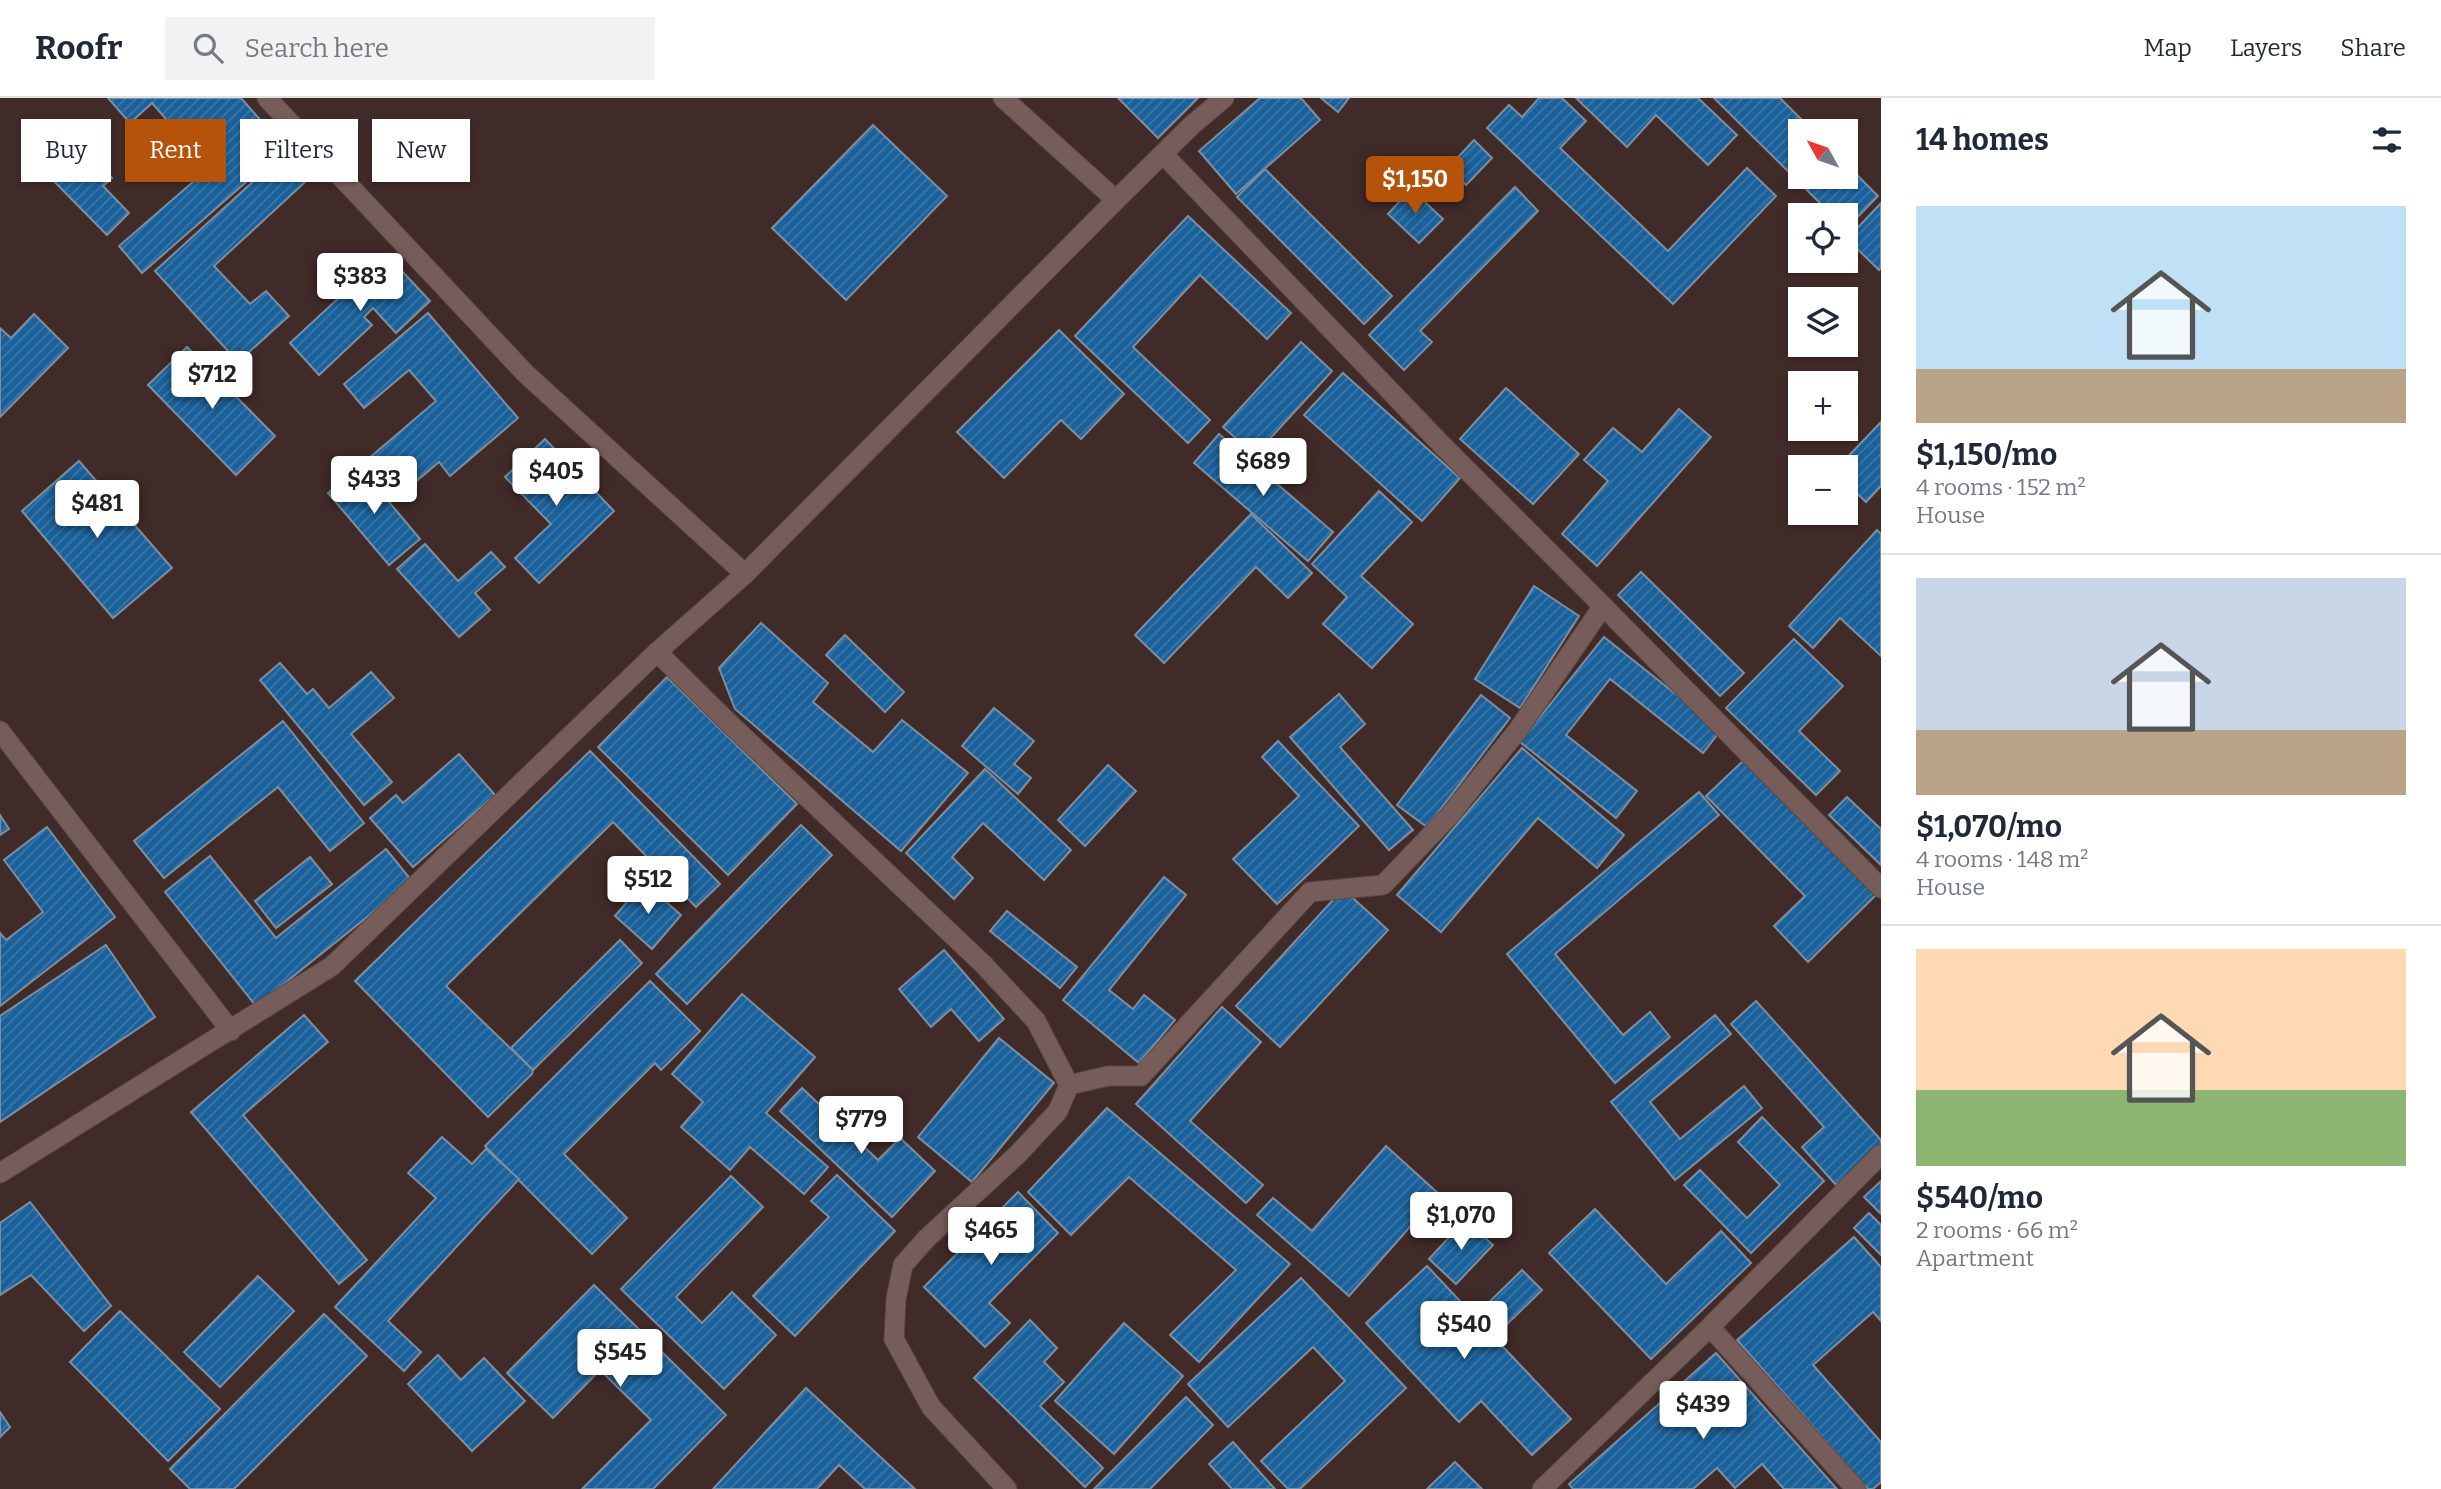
<!DOCTYPE html>
<html lang="en">
<head>
<meta charset="utf-8">
<style>
	body { margin:0; font-family:Bitter,serif; background:#f2f2f3; color:#1f2937; height:100vh; display:flex; flex-direction:column; font-size:26px; white-space:nowrap }
	* { box-sizing:border-box; margin:0 }
	p { font-size:23px; color:#747a83 }
	.icon { flex:none; width:38px; height:38px; fill:none; stroke:currentColor; stroke-width:2; stroke-linecap:round; stroke-linejoin:round }
	.map { position:relative; flex:1; overflow:hidden }
	.panel { display:flex; flex-direction:column; background:#fff; width:560px }
	.panel>* { flex:none }
	.top-card { position:absolute; left:21px; top:21px; width:665px; height:63px; display:flex; gap:14px }
	.needle { width:46px; rotate:310deg }
	.fabs { position:absolute; left:1788px; top:21px; display:grid; gap:14px }
	.fabs a { display:grid; place-items:center; width:70px; height:70px; border-radius:0px; background:#fff; box-shadow:0 2px 5px #0004; font-size:35px }
	.price { position:absolute; translate:-50% -60px; padding:0 16px; border-radius:7px; background:#fff; color:#222; font-size:23px; line-height:46px; filter:drop-shadow(0 2px 4px #0008) }
	.price::after { content:''; position:absolute; left:50%; top:42px; width:21px; height:16px; margin-left:-10px; background:inherit; clip-path:polygon(0 0,100% 0,50% 100%) }
	.price.selected { background:#b45309; color:#fff }
	ul { padding:0; list-style:none }
	li { display:grid; align-content:center; gap:14px; height:371px; padding:0 35px }
	li+li { border-top:2px solid #e0e1e3 }
	li span { display:grid; place-items:center; height:217px; border-radius:0px; color:#555 }
	li>.icon { margin-inline-start:auto }
	span .icon { width:126px; height:126px; fill:#fffc; stroke-width:1 }
	li b { font-size:30px }
	h2 { display:flex; justify-content:space-between; align-items:center; height:84px; padding:0 35px; font-size:30px }
	.chip { padding:0 24px; border-radius:0px; background:#fff; box-shadow:0 2px 5px #0004; font-size:24px; line-height:63px }
	.chip.selected { background:#b45309; color:#fff }
	header { display:flex; align-items:center; gap:42px; box-sizing:border-box; height:98px; padding:0 35px; background:#fff; border-bottom:2px solid #e0e1e3 }
	header strong { font-size:33px }
	nav { display:flex; gap:38px; margin-inline-start:auto; font-size:24px }
	.search { width:490px; height:63px; background:#f2f2f3; display:flex; align-items:center; gap:18px; box-sizing:border-box; padding:0 24px; border-radius:0px; color:#747a83; font-size:26px }
	main { display:flex; flex:1; min-height:0 }
	.map>svg:first-child { display:block }
	.building { fill:url(#building-hatch); stroke:#7d8ea0; stroke-width:2 }
	.lines { fill:none; stroke-linecap:round; stroke-linejoin:round }
	.minor-casing { stroke:#5b4846; stroke-width:21 }
	.tertiary-casing { stroke:#5b4846; stroke-width:21 }
	.minor { stroke:#765d5a; stroke-width:19 }
	.tertiary { stroke:#765d5a; stroke-width:19 }
</style>
</head>
<body>
<header>
<strong>Roofr</strong>
<div class="search"><svg class="icon" aria-label="search" viewBox="0 0 24 24"><circle cx="10" cy="10" r="6"/><path d="M15 15l6 6"/></svg>Search here</div>
<nav><a>Map</a><a>Layers</a><a>Share</a></nav>
</header>
<main>
<div class="map">
<svg width="1881" height="1391" viewBox="0 0 1881 1391">
	<defs>
		<pattern id="building-hatch" width="6" height="6" patternUnits="userSpaceOnUse" patternTransform="scale(1.75)"><rect width="6" height="6" fill="#1a619b"/><path d="M-1 1l2-2M0 6l6-6M5 7l2-2" fill="none" stroke="#3b77a8"/></pattern>
	</defs>
	<rect width="100%" height="100%" fill="#412b29"/>
	<g class="building">
		<polygon points="108,0 241,0 285,50 142,175 119,148 209,70 152,5 130,25"/>
		<polygon points="1118,0 1198,0 1158,40"/>
		<polygon points="1260,0 1301,0 1320,22 1236,96 1199,53"/>
		<polygon points="1321,0 1349,0 1338,14"/>
		<polygon points="1539,0 1562,0 1586,23 1560,50 1668,153 1747,70 1776,98 1673,206 1487,30 1509,7 1522,19"/>
		<polygon points="1576,0 1698,0 1737,37 1708,67 1656,17 1627,49"/>
		<polygon points="1714,0 1780,0 1813,33 1801,33 1801,79 1846,79 1846,66 1878,98 1846,131 1846,117 1832,117"/>
		<polygon points="60,27 112,80 103,88 129,115 107,137 28,57"/>
		<polygon points="873,27 947,98 846,202 772,130"/>
		<polygon points="1474,42 1492,60 1466,87 1448,70"/>
		<polygon points="292,48 316,74 214,168 250,206 266,193 289,218 238,264 155,173"/>
		<polygon points="1265,71 1392,198 1364,226 1237,99"/>
		<polygon points="1515,89 1538,113 1420,233 1432,244 1404,272 1369,237"/>
		<polygon points="1411,91 1443,121 1419,145 1388,116"/>
		<polygon points="1881,105 1881,170 1879,172 1847,141"/>
		<polygon points="1188,118 1291,215 1267,241 1200,177 1133,249 1210,322 1188,345 1075,238"/>
		<polygon points="386,156 430,203 396,235 373,210 364,219 372,227 319,277 290,245"/>
		<polygon points="428,215 518,320 450,378 439,364 400,397 368,361 436,303 409,272 364,310 344,286"/>
		<polygon points="34,216 68,250 0,319 0,230 11,240"/>
		<polygon points="1059,232 1124,296 1081,341 1061,322 1004,380 957,334"/>
		<polygon points="1301,244 1332,273 1255,357 1223,329"/>
		<polygon points="187,249 275,338 236,377 148,287"/>
		<polygon points="1343,275 1460,380 1422,423 1304,317"/>
		<polygon points="1506,290 1579,356 1533,406 1460,341"/>
		<polygon points="1679,311 1711,339 1597,468 1562,436 1608,383 1584,362 1613,330 1642,354"/>
		<polygon points="1881,324 1881,388 1866,404 1846,385 1846,369 1838,369"/>
		<polygon points="1219,336 1333,434 1308,463 1194,365"/>
		<polygon points="545,341 614,413 539,485 515,460 551,426 505,379"/>
		<polygon points="79,363 172,470 113,520 22,413"/>
		<polygon points="359,368 420,441 389,467 328,395"/>
		<polygon points="1379,393 1412,424 1361,478 1413,526 1372,570 1323,526 1347,499 1312,466"/>
		<polygon points="1251,416 1312,475 1288,500 1256,469 1164,565 1135,537"/>
		<polygon points="1877,432 1881,436 1881,558 1840,520 1813,550 1789,528"/>
		<polygon points="425,446 458,483 491,454 505,469 475,495 490,512 459,539 397,471"/>
		<polygon points="1641,474 1744,575 1720,598 1618,497"/>
		<polygon points="1534,488 1579,518 1520,610 1475,581"/>
		<polygon points="761,525 828,585 813,604 873,654 902,622 968,675 901,753 735,611 719,570"/>
		<polygon points="845,537 904,594 885,614 826,557"/>
		<polygon points="1604,539 1721,632 1703,655 1610,581 1566,637 1637,693 1616,720 1520,644"/>
		<polygon points="1794,541 1843,588 1799,633 1840,673 1816,697 1726,610"/>
		<polygon points="280,565 307,596 313,591 329,610 371,574 394,600 351,636 392,684 364,707 260,582"/>
		<polygon points="667,579 797,706 728,777 598,649"/>
		<polygon points="1339,596 1365,626 1340,649 1413,732 1389,752 1290,639"/>
		<polygon points="1481,597 1510,620 1427,729 1397,707"/>
		<polygon points="994,610 1034,643 1014,666 1031,680 1018,696 962,648"/>
		<polygon points="283,623 364,725 330,753 278,689 164,780 134,743"/>
		<polygon points="1278,643 1359,728 1277,806 1233,761 1299,698 1262,659"/>
		<polygon points="1522,650 1624,737 1597,770 1538,720 1441,834 1397,797"/>
		<polygon points="590,653 720,786 696,809 613,724 446,888 533,972 532,976 488,1019 355,883"/>
		<polygon points="459,656 495,697 413,769 370,720 396,697 403,705"/>
		<polygon points="1744,662 1876,797 1808,864 1774,828 1805,798 1706,698"/>
		<polygon points="1108,667 1136,693 1085,748 1058,722"/>
		<polygon points="985,671 1071,752 1044,782 983,725 952,759 973,780 954,801 906,755"/>
		<polygon points="1699,694 1719,717 1555,856 1623,937 1650,914 1670,939 1615,985 1507,856"/>
		<polygon points="1847,699 1881,731 1881,767 1829,717"/>
		<polygon points="0,717 9,731 0,737"/>
		<polygon points="801,727 832,757 687,906 656,876"/>
		<polygon points="47,729 115,819 0,908 0,835 6,842 43,814 4,762"/>
		<polygon points="386,751 412,783 256,908 165,794 210,758 276,840"/>
		<polygon points="310,759 332,786 276,830 255,803"/>
		<polygon points="1164,779 1186,797 1109,892 1133,911 1144,897 1175,922 1139,965 1063,902"/>
		<polygon points="644,784 681,817 652,851 615,818"/>
		<polygon points="1343,791 1388,832 1280,949 1236,908"/>
		<polygon points="1007,813 1077,869 1060,890 990,833"/>
		<polygon points="620,842 642,865 533,972 511,950"/>
		<polygon points="106,847 155,919 0,1024 0,918"/>
		<polygon points="944,852 1004,921 979,943 951,911 931,929 899,891"/>
		<polygon points="650,883 700,933 661,972 655,965 564,1056 627,1120 592,1156 485,1048"/>
		<polygon points="742,896 815,959 766,1015 828,1069 804,1096 750,1049 730,1072 681,1029 703,1004 672,976"/>
		<polygon points="1756,903 1881,1042 1881,1046 1836,1087 1802,1049 1824,1029 1731,926"/>
		<polygon points="1222,909 1261,944 1190,1023 1263,1087 1246,1105 1136,1006"/>
		<polygon points="304,917 328,944 243,1017 367,1162 339,1186 191,1014"/>
		<polygon points="1715,917 1731,936 1650,1004 1680,1041 1744,988 1762,1010 1675,1082 1611,1004"/>
		<polygon points="999,940 1054,985 972,1084 918,1039"/>
		<polygon points="802,990 878,1062 900,1040 935,1073 892,1119 780,1013"/>
		<polygon points="1107,1010 1290,1166 1199,1264 1170,1237 1236,1172 1129,1079 1071,1137 1028,1094"/>
		<polygon points="1762,1019 1824,1083 1751,1155 1684,1087 1700,1072 1747,1120 1780,1087 1738,1044"/>
		<polygon points="442,1039 472,1066 486,1051 519,1081 388,1223 421,1254 404,1273 335,1209 436,1100 408,1075"/>
		<polygon points="1386,1048 1439,1096 1349,1198 1257,1117 1273,1100 1312,1133"/>
		<polygon points="837,1077 895,1133 795,1238 753,1198 829,1119 811,1103"/>
		<polygon points="731,1078 763,1109 676,1199 702,1225 732,1194 776,1237 724,1291 621,1191"/>
		<polygon points="1881,1083 1881,1116 1864,1099"/>
		<polygon points="1018,1094 1058,1135 989,1205 1010,1225 985,1249 924,1189"/>
		<polygon points="30,1104 111,1208 84,1233 31,1177 0,1197 0,1125"/>
		<polygon points="1595,1111 1666,1186 1721,1133 1751,1165 1651,1261 1549,1155"/>
		<polygon points="1869,1115 1881,1127 1881,1157 1854,1130"/>
		<polygon points="1465,1122 1493,1147 1456,1186 1429,1161"/>
		<polygon points="1854,1139 1881,1169 1881,1223 1873,1214 1813,1267 1881,1344 1881,1384 1873,1391 1868,1391 1737,1242"/>
		<polygon points="1427,1168 1571,1321 1532,1357 1481,1303 1459,1324 1366,1225"/>
		<polygon points="1522,1172 1542,1192 1500,1233 1480,1213"/>
		<polygon points="258,1178 294,1213 220,1289 184,1254"/>
		<polygon points="1301,1180 1406,1290 1300,1391 1288,1391 1261,1363 1345,1283 1313,1249 1228,1329 1188,1286"/>
		<polygon points="594,1187 726,1317 653,1391 582,1391 651,1322 600,1272 553,1320 507,1275"/>
		<polygon points="120,1213 220,1311 168,1363 70,1264"/>
		<polygon points="324,1216 367,1258 234,1391 190,1391 170,1371"/>
		<polygon points="1030,1222 1057,1250 1044,1264 1064,1284 1040,1308 1103,1370 1085,1389 974,1280"/>
		<polygon points="1124,1225 1183,1278 1114,1356 1055,1303"/>
		<polygon points="1716,1255 1837,1391 1784,1391 1762,1366 1735,1390 1717,1370 1693,1391 1573,1391 1569,1386"/>
		<polygon points="438,1257 461,1282 484,1260 525,1303 472,1353 408,1286"/>
		<polygon points="806,1290 915,1391 865,1391 839,1367 817,1391 713,1391"/>
		<polygon points="1186,1299 1213,1327 1150,1391 1094,1391"/>
		<polygon points="0,1314 10,1329 0,1339"/>
		<polygon points="1233,1344 1275,1391 1232,1391 1209,1366"/>
		<polygon points="1455,1364 1482,1391 1427,1391"/>
	</g>
	<g class="lines">
		<defs>
			<g id="minor">
				<polyline points="267,0 525,275 745,476"/>
				<polyline points="1003,0 1116,102"/>
				<polyline points="1603,508 1881,790"/>
				<polyline points="657,554 730,626 983,866 1036,923 1069,987 1058,1013 1018,1056 926,1141 903,1167 896,1201 894,1241 931,1309 1007,1391"/>
				<polyline points="0,633 231,933"/>
				<polyline points="1069,987 1108,978 1141,978 1310,794 1383,787 1450,717 1518,632 1603,508 1443,348 1163,56"/>
				<polyline points="1710,1229 1856,1391"/>
				<polyline points="1542,1391 1710,1229 1881,1056"/>
			</g>
			<polyline id="tertiary" points="0,1075 332,868 657,554 745,476 1116,102 1191,28 1224,0"/>
		</defs>
		<use href="#minor" class="minor-casing"/>
		<use href="#tertiary" class="tertiary-casing"/>
		<use href="#minor" class="minor"/>
		<use href="#tertiary" class="tertiary"/>
	</g>
</svg>
<div class="fabs">
<a><svg class="needle" viewBox="-14 -14 28 28"><path d="M0-13l5 13h-10z" fill="#e53935"/><path d="M0 13l5-13h-10z" fill="#747a83"/></svg></a>
<a><svg class="icon" aria-label="locate" viewBox="0 0 24 24"><circle cx="12" cy="12" r="6"/><path d="M12 2v4M12 18v4M2 12h4M18 12h4"/></svg></a>
<a><svg class="icon" aria-label="layers" viewBox="0 0 24 24"><path d="M12 4l9 5-9 5-9-5zM3 14l9 5 9-5"/></svg></a>
<a>+</a>
<a>−</a>
</div>
<b class="price selected" style="left:1415px;top:118px">$1,150</b>
<b class="price" style="left:360px;top:215px">$383</b>
<b class="price" style="left:212px;top:313px">$712</b>
<b class="price" style="left:1263px;top:400px">$689</b>
<b class="price" style="left:556px;top:410px">$405</b>
<b class="price" style="left:374px;top:418px">$433</b>
<b class="price" style="left:97px;top:442px">$481</b>
<b class="price" style="left:648px;top:818px">$512</b>
<b class="price" style="left:861px;top:1058px">$779</b>
<b class="price" style="left:1461px;top:1154px">$1,070</b>
<b class="price" style="left:991px;top:1169px">$465</b>
<b class="price" style="left:1464px;top:1263px">$540</b>
<b class="price" style="left:620px;top:1291px">$545</b>
<b class="price" style="left:1703px;top:1343px">$439</b>
<div class="top-card">
<a class="chip">Buy</a>
<a class="chip selected">Rent</a>
<a class="chip">Filters</a>
<a class="chip">New</a>
</div>
</div>
<section class="panel">
<h2>14 homes<svg class="icon" aria-label="filters" viewBox="0 0 24 24"><path d="M4 7h16M4 17h16"/><circle cx="9" cy="7" r="2"/><circle cx="15" cy="17" r="2"/></svg></h2>
<ul>
<li><span style="background:linear-gradient(#bfe0f5 75%,#b9a48a 0)"><svg class="icon" aria-label="home" viewBox="0 0 24 24"><path d="M3 11l9-7 9 7M6 9v11h12V9"/></svg></span><div><b>$1,150/mo</b><p>4 rooms · 152 m²</p><p>House</p></div></li>
<li><span style="background:linear-gradient(#c9d6e8 70%,#b9a48a 0)"><svg class="icon" aria-label="home" viewBox="0 0 24 24"><path d="M3 11l9-7 9 7M6 9v11h12V9"/></svg></span><div><b>$1,070/mo</b><p>4 rooms · 148 m²</p><p>House</p></div></li>
<li><span style="background:linear-gradient(#ffd9b3 65%,#8fb573 0)"><svg class="icon" aria-label="home" viewBox="0 0 24 24"><path d="M3 11l9-7 9 7M6 9v11h12V9"/></svg></span><div><b>$540/mo</b><p>2 rooms · 66 m²</p><p>Apartment</p></div></li>
</ul>
</section>
</main>
</body>
</html>
